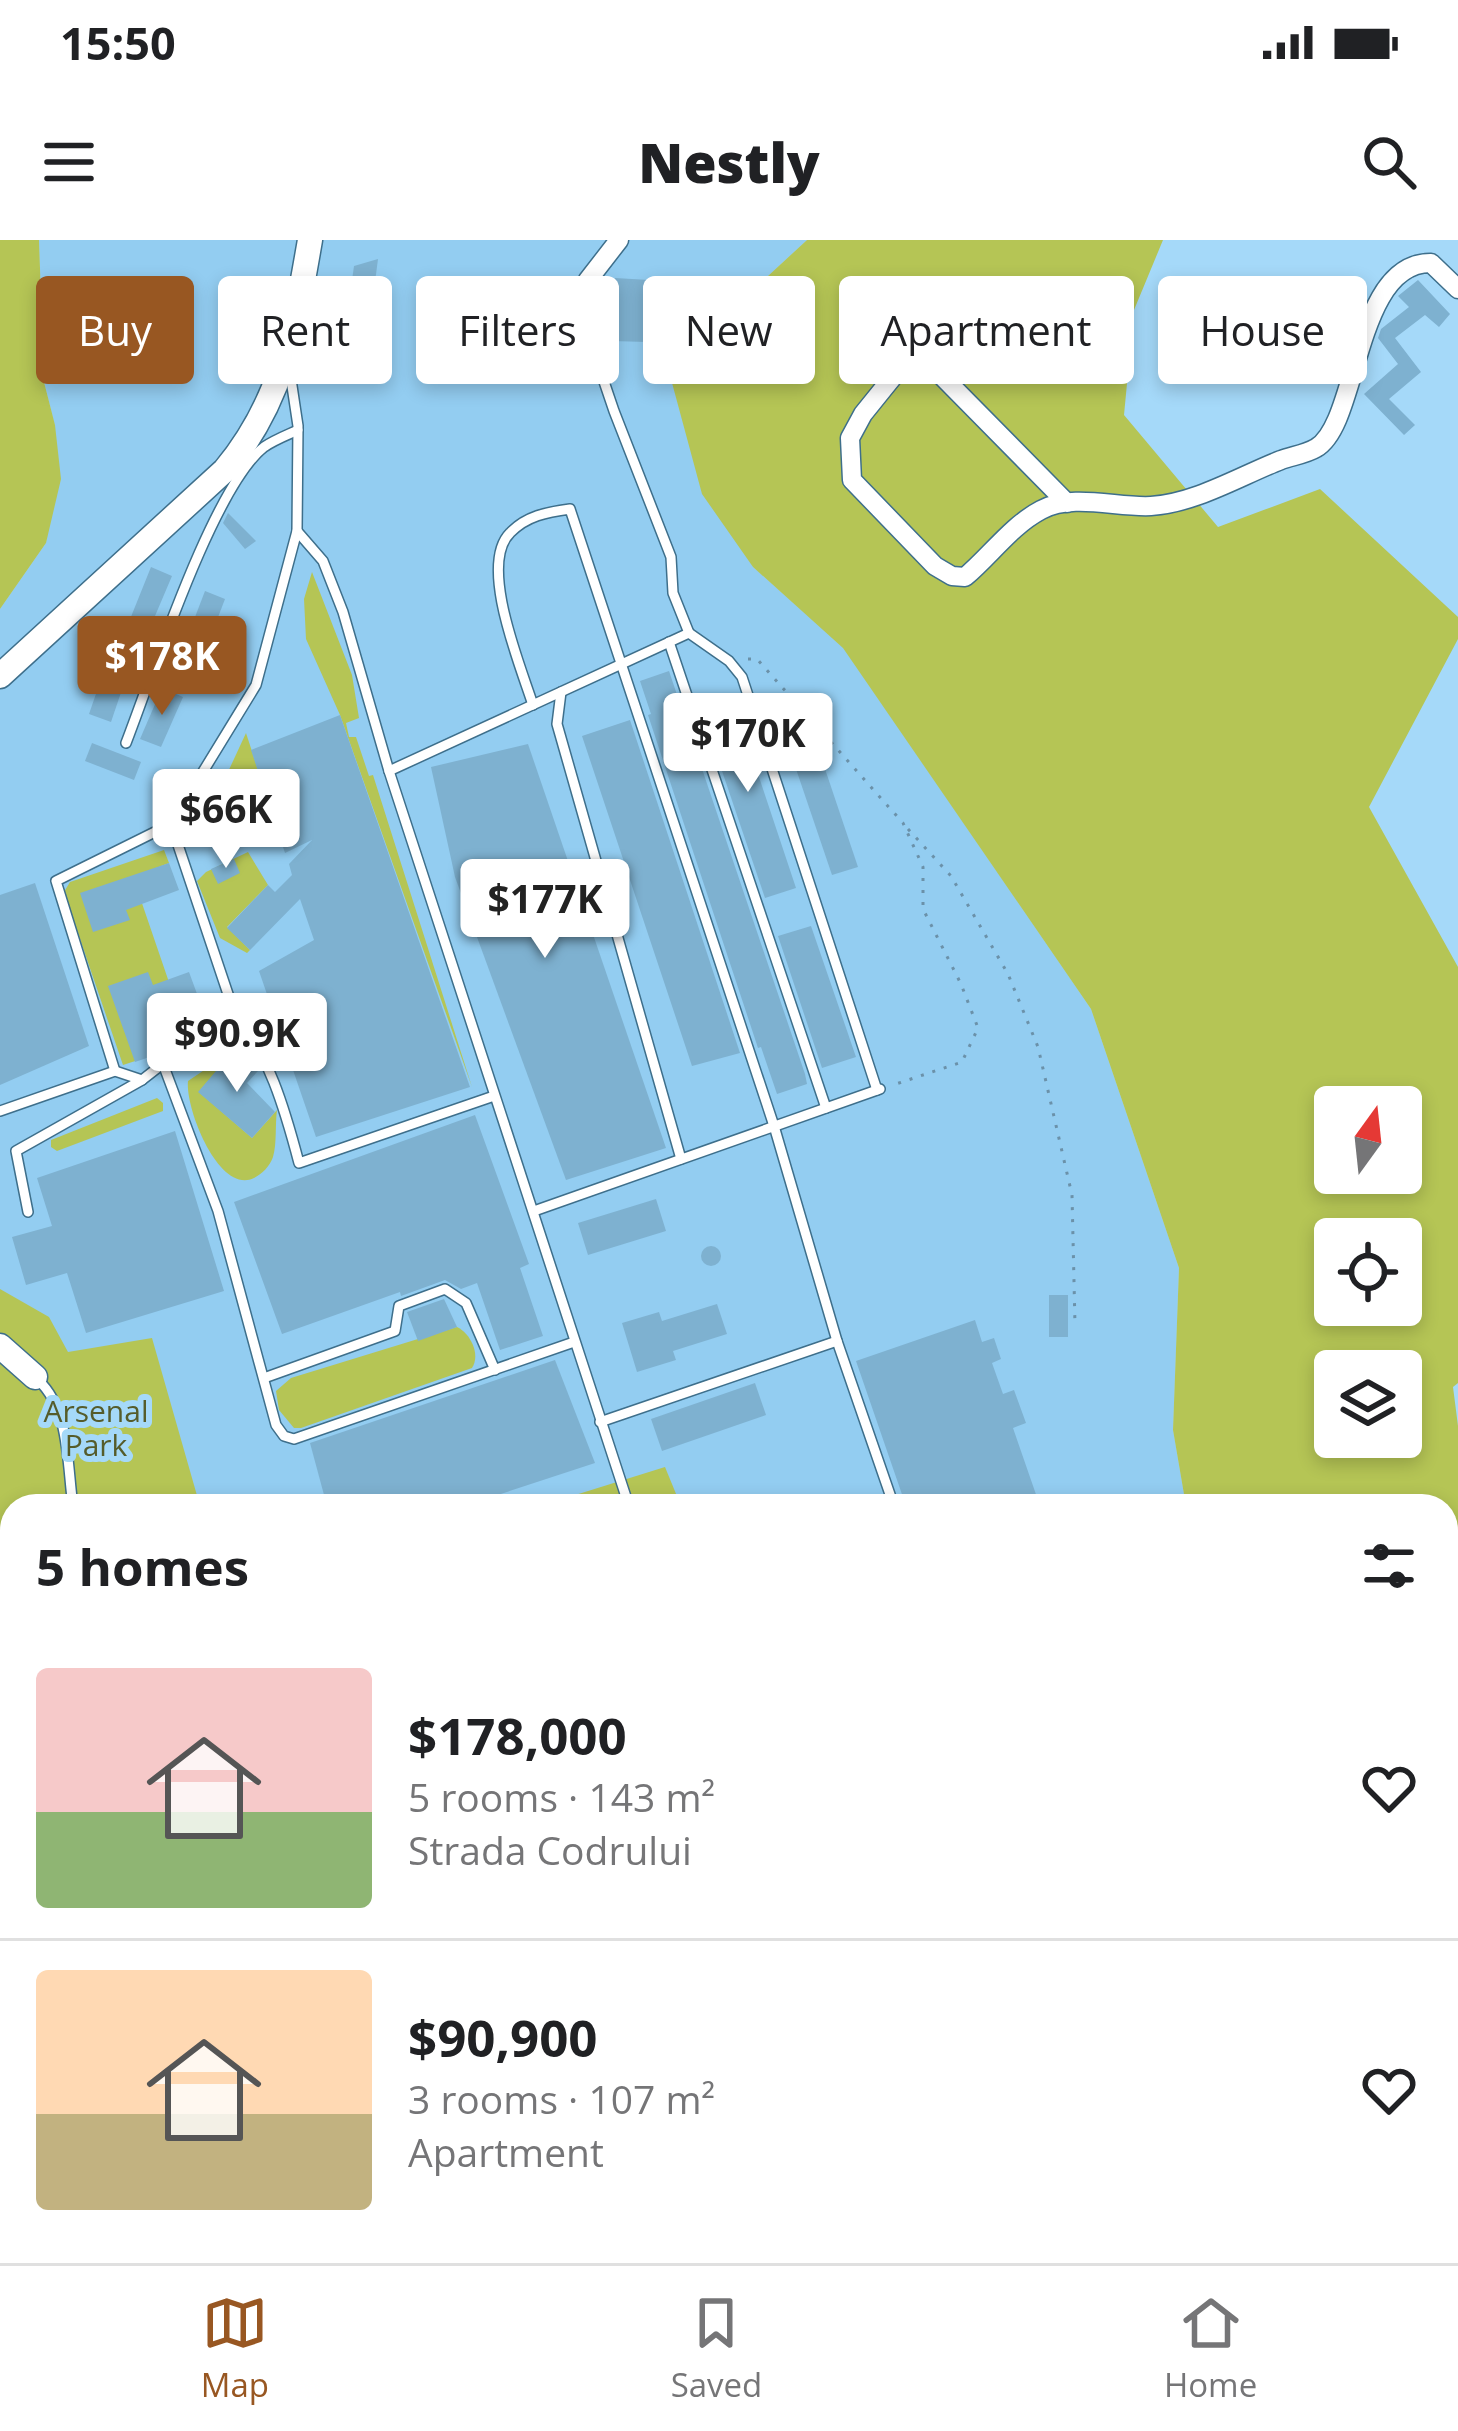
<!DOCTYPE html>
<html lang="en">
<head>
<meta charset="utf-8">
<style>
	body { margin:0; font-family:"Open Sans",sans-serif; background:#f6f6f6; color:#202124; height:100vh; display:flex; flex-direction:column; font-size:45px; white-space:nowrap }
	* { box-sizing:border-box; margin:0 }
	p { font-size:39px; color:#757577 }
	.icon { flex:none; width:66px; height:66px; fill:none; stroke:currentColor; stroke-width:2; stroke-linecap:round; stroke-linejoin:round }
	.map { position:relative; flex:1; overflow:hidden }
	.details { position:absolute; left:0px; top:1254px; width:1458px; height:771px; display:flex; flex-direction:column; background:#fff; border-radius:36px 36px 0 0; box-shadow:0 6px 18px #0003 }
	.details>* { flex:none }
	.guide { position:absolute; left:36px; top:36px; width:1386px; height:108px; display:flex; gap:24px }
	.needle { width:78px; rotate:15deg }
	.controls { position:absolute; left:1314px; top:846px; display:grid; gap:24px }
	.controls a { display:grid; place-items:center; width:108px; height:108px; border-radius:12px; background:#fff; box-shadow:0 6px 18px #0003; font-size:60px }
	.price { position:absolute; translate:-50% -102px; padding:0 27px; border-radius:12px; background:#fff; color:#222; font-size:39px; line-height:78px; filter:drop-shadow(0 3px 6px #0008) }
	.price::after { content:''; position:absolute; left:50%; top:72px; width:36px; height:27px; margin-left:-18px; background:inherit; clip-path:polygon(0 0,100% 0,50% 100%) }
	.price.selected { background:#985722; color:#fff }
	ul { padding:0; list-style:none }
	li { display:flex; align-items:center; gap:36px; height:300px; padding:0 36px }
	li+li { border-top:3px solid #e0e0e0 }
	li span { display:grid; place-items:center; flex:none; width:336px; height:240px; border-radius:12px; color:#555 }
	li>.icon { margin-inline-start:auto }
	span .icon { width:144px; height:144px; fill:#fffc; stroke-width:1 }
	li b { font-size:51px }
	h2 { display:flex; justify-content:space-between; align-items:center; height:144px; padding:0 36px; font-size:51px }
	.chip { padding:0 42px; border-radius:12px; background:#fff; box-shadow:0 6px 18px #0003; font-size:42px; line-height:108px }
	.chip.selected { background:#985722; color:#fff }
	.status { display:flex; justify-content:space-between; align-items:center; height:84px; padding:0 60px; background:#fff; direction:ltr }
	.status svg { height:33px; fill:currentColor }
	header { display:flex; justify-content:space-between; align-items:center; height:156px; padding:0 36px; background:#fff; font-size:54px; font-weight:800 }
	.dock { display:flex; justify-content:space-around; align-items:center; height:168px; border-top:3px solid #e0e0e0; background:#fff; font-size:33px; color:#757577 }
	.dock a { display:grid; justify-items:center; gap:6px }
	.dock .selected { color:#985722 }
	.map>svg:first-child { display:block }
	.built { fill:#93cdf1 }
	.green { fill:#b5c555; fill-rule:evenodd }
	.building { fill:#7eb1d0 }
	.lines { fill:none; stroke-linecap:round; stroke-linejoin:round }
	.lane-casing { stroke:#3e6f8b; stroke-width:12 }
	.street-casing { stroke:#3e6f8b; stroke-width:21 }
	.secondary-casing { stroke:#3e6f8b; stroke-width:27 }
	.path { stroke:#6b91a9; stroke-width:3; stroke-dasharray:3 9; stroke-linecap:butt }
	.lane { stroke:#fff; stroke-width:9 }
	.street { stroke:#fff; stroke-width:18 }
	.secondary { stroke:#fff; stroke-width:24 }
	.labels { text-anchor:middle; dominant-baseline:central; stroke-width:12; stroke-linejoin:round; paint-order:stroke }
	.park-label { font-size:30px; fill:#555c2b; stroke:#a5d9f9 }
</style>
</head>
<body>
<div class="status"><b>15:50</b><svg viewBox="0 0 49 12"><path d="M0 12V9h3v3zM5 12V6h3v6zM10 12V3h3v9zM15 12V0h3v12zM26 1h20v11H26zM47 4h2v5h-2z"/></svg></div>
<header><svg class="icon" aria-label="menu" viewBox="0 0 24 24"><path d="M4 6h16M4 12h16M4 18h16"/></svg>Nestly<svg class="icon" aria-label="search" viewBox="0 0 24 24"><circle cx="10" cy="10" r="6"/><path d="M15 15l6 6"/></svg></header>
<div class="map">
<svg width="1458" height="2023" viewBox="0 0 1458 2023">
	<rect width="100%" height="100%" fill="#a5d9f9"/>
	<g class="built">
		<polygon points="39,0 807,0 668,128 753,327 843,407 1091,769 1179,1028 1173,1190 1186,1266 767,1266 765,1263 751,1266 101,1266 0,1144 0,369 46,303 55,186 44,142"/>
		<polygon points="1018,2013 1397,2013 1400,2023 1019,2023"/>
	</g>
	<g class="green">
		<polygon points="0,0 39,0 44,142 55,185 61,239 46,303 0,369"/>
		<path d="M807,0h356l-29,70 -10,105 94,112 102,-38 138,128v22l-89,168 89,160v416l-5,4 5,39v837h-58l-3,-10h49v-747h-260l-13,-76 6,-162 -88,-259 -248,-361 -90,-81 -51,-73 -34,-126zM1335,867h66v66h-66zM1335,999h66v66h-66zM1335,1131h66v66h-66z"/>
		<polygon points="312,332 352,435 359,478 346,483 349,497 356,497 369,536 373,535 472,847 340,475 306,399 304,359"/>
		<polygon points="246,493 263,545 215,560"/>
		<polygon points="164,610 169,623 133,637 185,789 175,808 123,825 64,652 70,642"/>
		<polygon points="248,612 268,645 227,687 250,710 247,713 220,698 197,641 206,632"/>
		<path d="M234,810l-35,42 53,46 25,-28c-2,14 0,34 -4,47 -3,9 -11,17 -19,21 -35,17 -69,-70 -66,-97z"/>
		<polygon points="157,858 163,863 163,871 57,911 51,907 51,900"/>
		<polygon points="0,1049 49,1077 68,1112 152,1098 200,1266 12,1266 12,2013 1103,2013 1106,2023 0,2023"/>
		<path d="M457,1087c13,6 24,27 15,41l-171,60h-7l-15,-18 -3,-19 15,-13z"/>
		<polygon points="665,1227 681,1266 540,1266"/>
	</g>
	<g class="building">
		<polygon points="378,19 370,80 347,77 354,26"/>
		<polygon points="615,38 649,40 647,102 612,101 610,54 614,55"/>
		<polygon points="1418,40 1450,74 1439,87 1425,75 1395,98 1421,132 1389,159 1415,185 1404,195 1364,154 1398,124 1378,98 1381,89 1409,67 1398,56"/>
		<polygon points="325,90 330,111 307,116 308,94"/>
		<polygon points="228,273 256,301 245,309 223,283"/>
		<polygon points="151,327 172,336 138,416 134,414 111,482 89,474 107,422 112,424"/>
		<polygon points="205,351 225,359 197,432 177,424"/>
		<polygon points="669,431 805,834 807,844 777,854 761,807 758,808 648,475 651,474 640,441"/>
		<polygon points="162,448 183,457 161,507 140,499"/>
		<polygon points="731,453 796,648 765,658 699,463"/>
		<polygon points="340,475 470,847 316,897 259,731 314,700 300,659 250,710 227,688 268,645 275,652 292,635 289,624 312,600 285,613 251,510"/>
		<polygon points="630,480 740,813 692,826 582,496"/>
		<polygon points="92,503 141,522 134,540 85,521"/>
		<polygon points="528,504 666,908 566,940 455,637 431,527"/>
		<polygon points="821,517 858,627 832,635 795,526"/>
		<polygon points="234,619 240,633 218,644 211,629"/>
		<polygon points="169,623 179,650 126,670 130,680 93,692 80,653"/>
		<polygon points="35,643 89,806 0,845 0,655"/>
		<polygon points="811,686 856,817 822,828 778,696"/>
		<polygon points="148,732 153,745 189,732 200,762 196,767 201,764 206,778 170,794 173,804 164,812 135,822 108,746"/>
		<polygon points="234,810 258,831 247,843 275,872 252,898 198,852"/>
		<polygon points="475,875 529,1024 520,1028 543,1096 500,1110 477,1043 461,1049 445,1040 401,1056 400,1052 282,1094 234,962"/>
		<polygon points="175,891 224,1051 86,1093 67,1033 26,1045 12,997 52,986 37,938"/>
		<polygon points="656,959 666,991 588,1015 578,983"/>
		<circle cx="711" cy="1016" r="10"/>
		<rect x="1049" y="1055" width="19" height="42"/>
		<polygon points="444,1059 457,1087 418,1101 407,1072"/>
		<polygon points="717,1064 727,1094 673,1111 676,1120 637,1132 622,1083 659,1072 662,1081"/>
		<polygon points="975,1080 982,1102 994,1098 1001,1119 992,1123 1003,1154 1014,1150 1026,1183 1013,1188 1040,1266 906,1266 856,1121"/>
		<polygon points="555,1120 595,1223 464,1266 327,1266 310,1203"/>
		<polygon points="755,1143 766,1175 662,1211 651,1179"/>
	</g>
	<g class="lines">
		<defs>
			<g id="lane">
				<polyline points="580,71 614,171 671,317 673,353 689,393"/>
				<path d="M289,126l9,60 -1,105 -41,154 -85,139 62,185c36,47 51,97 66,154l195,-67"/>
				<polyline points="297,291 323,321 343,372 389,531 629,1266"/>
				<polyline points="689,393 729,421 742,437 877,850"/>
				<polyline points="669,402 826,868"/>
				<polyline points="561,452 557,484 681,919"/>
				<path d="M533,465c-12,-38 -55,-140 -23,-172 16,-17 37,-21 60,-24l204,617 63,215"/>
				<path d="M126,503c26,-67 87,-256 138,-296 10,-7 23,-12 34,-17"/>
				<polyline points="389,531 689,393"/>
				<polyline points="163,824 218,971 276,1185 284,1196 294,1199 574,1102"/>
				<polyline points="115,831 56,641 171,584"/>
				<polyline points="0,871 115,831 142,840"/>
				<polyline points="534,971 880,849"/>
				<polyline points="28,972 16,911 142,840 233,769"/>
				<polyline points="264,1138 395,1091 399,1066 445,1049 466,1063 495,1130"/>
				<path d="M38,1140c32,29 29,85 35,126"/>
				<polyline points="600,1182 837,1101 894,1266"/>
				<polyline points="313,2013 318,2023"/>
				<polyline points="1199,2013 1205,2023"/>
				<polyline points="1317,2013 1318,2023"/>
			</g>
			<g id="street">
				<polyline points="580,71 588,40 619,0"/>
				<path d="M1067,263l-141,-143 -9,-5 -8,2 -46,57 -13,24 2,42 83,86 17,10 13,1c26,-22 46,-51 76,-67 32,-17 76,-2 110,-4 45,-3 89,-30 130,-46 11,-4 25,-6 35,-12 43,-24 38,-186 115,-185l27,26"/>
			</g>
			<g id="secondary">
				<path d="M0,436l225,-206c58,-70 70,-143 85,-230"/>
				<polyline points="0,1106 35,1137"/>
			</g>
		</defs>
		<use href="#lane" class="lane-casing"/>
		<use href="#street" class="street-casing"/>
		<use href="#secondary" class="secondary-casing"/>
		<g class="path">
			<polyline points="748,419 757,419 903,583 923,627 923,669 961,744 978,788 962,822 893,845"/>
			<polyline points="908,589 951,636 1008,734 1038,807 1072,955 1075,1085"/>
			<polyline points="502,2013 505,2023"/>
		</g>
		<use href="#lane" class="lane"/>
		<use href="#street" class="street"/>
		<use href="#secondary" class="secondary"/>
	</g>
	<g class="labels">
		<g class="park-label">
			<text x="96" y="1170">Arsenal<tspan x="96" dy="34">Park</tspan></text>
		</g>
	</g>
</svg>
<div class="controls">
<a><svg class="needle" viewBox="-14 -14 28 28"><path d="M0-13l5 13h-10z" fill="#e53935"/><path d="M0 13l5-13h-10z" fill="#757577"/></svg></a>
<a><svg class="icon" aria-label="locate" viewBox="0 0 24 24"><circle cx="12" cy="12" r="6"/><path d="M12 2v4M12 18v4M2 12h4M18 12h4"/></svg></a>
<a><svg class="icon" aria-label="layers" viewBox="0 0 24 24"><path d="M12 4l9 5-9 5-9-5zM3 14l9 5 9-5"/></svg></a>
</div>
<b class="price selected" style="left:162px;top:478px">$178K</b>
<b class="price" style="left:748px;top:555px">$170K</b>
<b class="price" style="left:226px;top:631px">$66K</b>
<b class="price" style="left:545px;top:721px">$177K</b>
<b class="price" style="left:237px;top:855px">$90.9K</b>
<div class="guide">
<a class="chip selected">Buy</a>
<a class="chip">Rent</a>
<a class="chip">Filters</a>
<a class="chip">New</a>
<a class="chip">Apartment</a>
<a class="chip">House</a>
</div>
<section class="details">
<h2>5 homes<svg class="icon" aria-label="filters" viewBox="0 0 24 24"><path d="M4 7h16M4 17h16"/><circle cx="9" cy="7" r="2"/><circle cx="15" cy="17" r="2"/></svg></h2>
<ul>
<li><span style="background:linear-gradient(#f6c9c9 60%,#8fb573 0)"><svg class="icon" aria-label="home" viewBox="0 0 24 24"><path d="M3 11l9-7 9 7M6 9v11h12V9"/></svg></span><div><b>$178,000</b><p>5 rooms · 143 m²</p><p>Strada Codrului</p></div><svg class="icon" aria-label="heart" viewBox="0 0 24 24"><path d="M12 20l-8-8c-3-5 5-10 8-4 3-6 11-1 8 4z"/></svg></li>
<li><span style="background:linear-gradient(#ffd9b3 60%,#c2b280 0)"><svg class="icon" aria-label="home" viewBox="0 0 24 24"><path d="M3 11l9-7 9 7M6 9v11h12V9"/></svg></span><div><b>$90,900</b><p>3 rooms · 107 m²</p><p>Apartment</p></div><svg class="icon" aria-label="heart" viewBox="0 0 24 24"><path d="M12 20l-8-8c-3-5 5-10 8-4 3-6 11-1 8 4z"/></svg></li>
</ul>
</section>
</div>
<nav class="dock">
<a class="selected"><svg class="icon" aria-label="map" viewBox="0 0 24 24"><path d="M3 6l6-2 6 2 6-2v14l-6 2-6-2-6 2zM9 4v14M15 6v14"/></svg>Map</a>
<a><svg class="icon" aria-label="saved" viewBox="0 0 24 24"><path d="M7 4h10v16l-5-4-5 4z"/></svg>Saved</a>
<a><svg class="icon" aria-label="home" viewBox="0 0 24 24"><path d="M3 11l9-7 9 7M6 9v11h12V9"/></svg>Home</a>
</nav>
</body>
</html>
